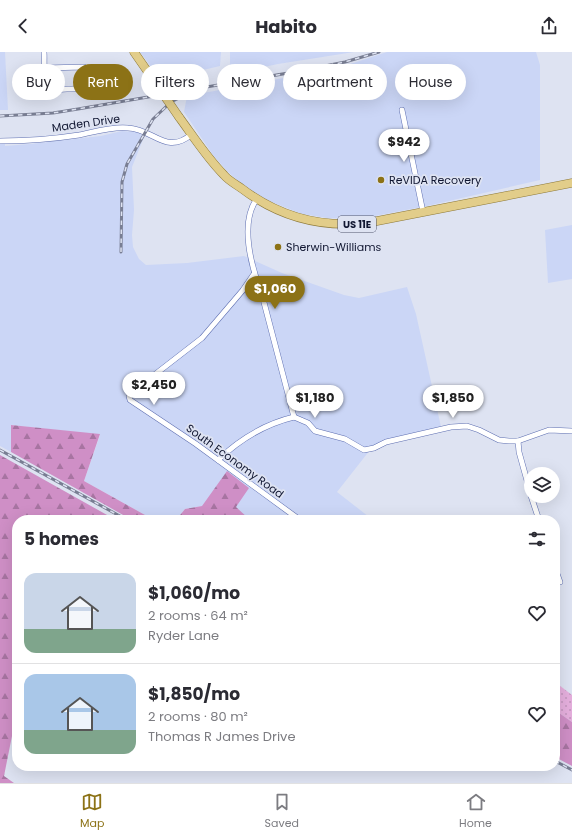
<!DOCTYPE html>
<html lang="en">
<head>
<meta charset="utf-8">
<style>
	body { margin:0; font-family:Poppins,sans-serif; background:#f2f2f3; color:#2b2b33; height:100vh; display:flex; flex-direction:column; font-size:15px; white-space:nowrap }
	* { box-sizing:border-box; margin:0 }
	p { font-size:13px; color:#7c7c81 }
	.icon { flex:none; width:22px; height:22px; fill:none; stroke:currentColor; stroke-width:2; stroke-linecap:round; stroke-linejoin:round }
	.map { position:relative; flex:1; overflow:hidden }
	.sheet { position:absolute; left:12px; top:463px; width:548px; height:256px; display:flex; flex-direction:column; background:#fff; border-radius:16px; box-shadow:0 4px 16px #0002 }
	.sheet>* { flex:none }
	.banner { position:absolute; left:12px; top:12px; width:548px; height:36px; display:flex; gap:8px }
	.controls { position:absolute; left:524px; top:415px; display:grid; gap:8px }
	.controls a { display:grid; place-items:center; width:36px; height:36px; border-radius:50%; background:#fff; box-shadow:0 4px 16px #0002; font-size:20px }
	.price { position:absolute; translate:-50% -34px; padding:0 9px; border-radius:14px; background:#fff; color:#222; font-size:13px; line-height:26px; filter:drop-shadow(0 1px 2px #0008) }
	.price::after { content:''; position:absolute; left:50%; top:24px; width:12px; height:9px; margin-left:-6px; background:inherit; clip-path:polygon(0 0,100% 0,50% 100%) }
	.price.active { background:#8c7216; color:#fff }
	ul { padding:0; list-style:none }
	li { display:flex; align-items:center; gap:12px; height:100px; padding:0 12px }
	li+li { border-top:1px solid #e1e1e2 }
	li span { display:grid; place-items:center; flex:none; width:112px; height:80px; border-radius:12px; color:#555 }
	li>.icon { margin-inline-start:auto }
	span .icon { width:48px; height:48px; fill:#fffc; stroke-width:1 }
	li b { font-size:17px }
	h2 { display:flex; justify-content:space-between; align-items:center; height:48px; padding:0 12px; font-size:17px }
	.tag { padding:0 14px; border-radius:18px; background:#fff; box-shadow:0 4px 16px #0002; font-size:14px; line-height:36px }
	.tag.active { background:#8c7216; color:#fff }
	header { display:flex; justify-content:space-between; align-items:center; height:52px; padding:0 12px; background:#fff; font-size:18px; font-weight:700 }
	.tab-bar { display:flex; justify-content:space-around; align-items:center; height:56px; border-top:1px solid #e1e1e2; background:#fff; font-size:11px; color:#7c7c81 }
	.tab-bar a { display:grid; justify-items:center; gap:2px }
	.tab-bar .active { color:#8c7216 }
	.map>svg:first-child { display:block }
	.built { fill:#cbd6f6 }
	.grass { fill:url(#grass-dots) }
	.forest { fill:url(#forest-firs) }
	.lines { fill:none; stroke-linecap:round; stroke-linejoin:round }
	.minor-casing { stroke:#5d6eb1; stroke-width:6 }
	.primary-casing { stroke:#8c7838; stroke-width:9 }
	.minor { stroke:#fff; stroke-width:5 }
	.primary { stroke:#e2cd8a; stroke-width:8 }
	.rail-casing { stroke:#797e93; stroke-width:3 }
	.rail { stroke:#dee3f2; stroke-width:1.5; stroke-dasharray:4.5; stroke-linecap:butt }
	.primary-bridge-casing { stroke:#8c7838; stroke-width:9; stroke-linecap:butt }
	.primary-bridge { stroke:#e2cd8a; stroke-width:8 }
	.poi-dot { fill:#8c7216; stroke:#dee3f2; stroke-width:1.5 }
	.labels { text-anchor:middle; dominant-baseline:central; stroke-width:3.5; stroke-linejoin:round; paint-order:stroke }
	.shield { fill:#dee3f2; stroke:#4e546b; stroke-width:1 }
	.shield-label { font-size:10px; font-weight:bold; fill:#101631 }
	.street-label { font-size:11px; fill:#101631; stroke:#dee3f2 }
	.poi-label { font-size:11px; fill:#101631; stroke:#dee3f2; text-anchor:start }
</style>
</head>
<body>
<header><svg class="icon" aria-label="back" viewBox="0 0 24 24"><path d="M15 5l-7 7 7 7"/></svg>Habito<svg class="icon" aria-label="share" viewBox="0 0 24 24"><path d="M12 15V3M7 8l5-5 5 5M5 13v7h14v-7"/></svg></header>
<div class="map">
<svg width="572" height="731" viewBox="0 0 572 731">
	<defs>
		<pattern id="grass-dots" width="8" height="8" patternUnits="userSpaceOnUse"><rect width="8" height="8" fill="#e5afdd"/><path d="M2 2h.1M6 6h.1" fill="none" stroke="#c396be" stroke-width="1.8" stroke-linecap="round"/></pattern>
		<pattern id="forest-firs" width="22" height="20" patternUnits="userSpaceOnUse"><rect width="22" height="20" fill="#cf8fc6"/><path d="M5 1l3.5 6h-7zM16 11l3.5 6h-7z" fill="#a774a1"/></pattern>
	</defs>
	<rect width="100%" height="100%" fill="#dee3f2"/>
	<g class="built">
		<polygon points="0,0 5,0 8,58 0,58"/>
		<polygon points="140,0 221,0 220,14 161,28"/>
		<polygon points="230,0 354,0 278,12 230,22"/>
		<polygon points="387,0 536,0 540,13 540,128 427,154 359,167 327,166 302,162 264,147 246,136 228,120 213,103 184,60 187,44 338,16"/>
		<polygon points="122,79 137,80 144,85 132,115 134,158 132,183 133,195 139,207 146,213 187,211 244,204 282,221 344,243 359,246 407,235 416,262 441,375 388,389 370,398 337,440 373,468 246,468 247,466 236,455 202,454 185,457 176,468 154,468 84,429 100,383 11,373 11,400 0,394 0,89 5,89 5,94 30,92 101,84"/>
		<polygon points="572,173 572,227 548,231 545,178"/>
	</g>
	<polygon class="grass" points="555,630 572,643 572,670 555,658"/>
	<g class="forest">
		<polygon points="11,373 100,382 84,429 154,468 132,468 11,400"/>
		<polygon points="0,403 116,468 17,468 17,674 13,679 4,724 14,731 0,731"/>
		<polygon points="227,419 249,436 236,455 248,466 246,468 176,468 185,457 202,454"/>
		<polygon points="555,658 572,670 572,714 555,705"/>
	</g>
	<g class="lines">
		<defs>
			<g id="minor">
				<path d="M44,0c1,10 -3,35 10,37 4,1 9,0 13,0 9,0 17,0 25,-4 0,-8 0,-15 -8,-18l-39,1"/>
				<polyline points="402,58 423,160"/>
				<path d="M0,89c27,0 53,-2 79,-6 15,-3 34,-9 49,-7 26,1 38,28 64,6"/>
				<path d="M256,148c-16,24 -5,66 5,91l33,126"/>
				<polyline points="254,222 243,238 202,286 131,341 129,344 130,348 196,392 300,468"/>
				<polyline points="294,365 308,371 315,379 345,387 364,398 374,396 386,390 451,375 467,374 479,378 499,388 509,389 518,389 549,378 572,379"/>
				<polyline points="518,389 519,400 531,443"/>
				<path d="M218,408c21,-20 47,-36 76,-43"/>
				<polyline points="531,444 539,468"/>
				<polyline points="555,516 560,530"/>
			</g>
			<g id="primary">
				<polyline points="134,0 150,23"/>
				<path d="M179,65c14,19 28,41 45,58 4,5 11,9 17,13 38,29 83,41 131,34l200,-39"/>
			</g>
		</defs>
		<use href="#minor" class="minor-casing"/>
		<use href="#primary" class="primary-casing"/>
		<use href="#minor" class="minor"/>
		<use href="#primary" class="primary"/>
		<defs>
			<g id="rail">
				<polyline points="0,64 53,61 78,57 300,19 345,10 379,0"/>
				<polyline points="121,200 122,130 127,112 153,67 171,50 189,41"/>
				<polyline points="0,398 127,468"/>
				<polyline points="555,709 572,718"/>
			</g>
		</defs>
		<use href="#rail" class="rail-casing"/>
		<use href="#rail" class="rail"/>
		<defs>
			<polyline id="primary-bridge" points="150,23 179,65"/>
		</defs>
		<use href="#primary-bridge" class="primary-bridge-casing"/>
		<use href="#primary-bridge" class="primary-bridge"/>
	</g>
	<g class="poi-dot">
		<circle cx="381" cy="128" r="4"/>
		<circle cx="278" cy="195" r="4"/>
	</g>
	<g class="labels">
		<rect class="shield" x="338" y="164" width="38" height="16" rx="3"/>
		<g class="shield-label">
			<text x="357" y="172">US 11E</text>
		</g>
		<g class="street-label">
			<text transform="translate(86 71) rotate(-8)">Maden Drive</text>
			<text transform="translate(235 409) rotate(36)">South Economy Road</text>
		</g>
		<g class="poi-label">
			<text x="389" y="128">ReVIDA Recovery</text>
			<text x="286" y="195">Sherwin-Williams</text>
		</g>
	</g>
</svg>
<div class="controls">
<a><svg class="icon" aria-label="layers" viewBox="0 0 24 24"><path d="M12 4l9 5-9 5-9-5zM3 14l9 5 9-5"/></svg></a>
</div>
<b class="price" style="left:404px;top:111px">$942</b>
<b class="price active" style="left:275px;top:258px">$1,060</b>
<b class="price" style="left:154px;top:354px">$2,450</b>
<b class="price" style="left:315px;top:367px">$1,180</b>
<b class="price" style="left:453px;top:367px">$1,850</b>
<div class="banner">
<a class="tag">Buy</a>
<a class="tag active">Rent</a>
<a class="tag">Filters</a>
<a class="tag">New</a>
<a class="tag">Apartment</a>
<a class="tag">House</a>
</div>
<section class="sheet">
<h2>5 homes<svg class="icon" aria-label="filters" viewBox="0 0 24 24"><path d="M4 7h16M4 17h16"/><circle cx="9" cy="7" r="2"/><circle cx="15" cy="17" r="2"/></svg></h2>
<ul>
<li><span style="background:linear-gradient(#c9d6e8 70%,#7fa58c 0)"><svg class="icon" aria-label="home" viewBox="0 0 24 24"><path d="M3 11l9-7 9 7M6 9v11h12V9"/></svg></span><div><b>$1,060/mo</b><p>2 rooms · 64 m²</p><p>Ryder Lane</p></div><svg class="icon" aria-label="heart" viewBox="0 0 24 24"><path d="M12 20l-8-8c-3-5 5-10 8-4 3-6 11-1 8 4z"/></svg></li>
<li><span style="background:linear-gradient(#a9c7e8 70%,#7fa58c 0)"><svg class="icon" aria-label="home" viewBox="0 0 24 24"><path d="M3 11l9-7 9 7M6 9v11h12V9"/></svg></span><div><b>$1,850/mo</b><p>2 rooms · 80 m²</p><p>Thomas R James Drive</p></div><svg class="icon" aria-label="heart" viewBox="0 0 24 24"><path d="M12 20l-8-8c-3-5 5-10 8-4 3-6 11-1 8 4z"/></svg></li>
</ul>
</section>
</div>
<nav class="tab-bar">
<a class="active"><svg class="icon" aria-label="map" viewBox="0 0 24 24"><path d="M3 6l6-2 6 2 6-2v14l-6 2-6-2-6 2zM9 4v14M15 6v14"/></svg>Map</a>
<a><svg class="icon" aria-label="saved" viewBox="0 0 24 24"><path d="M7 4h10v16l-5-4-5 4z"/></svg>Saved</a>
<a><svg class="icon" aria-label="home" viewBox="0 0 24 24"><path d="M3 11l9-7 9 7M6 9v11h12V9"/></svg>Home</a>
</nav>
</body>
</html>
